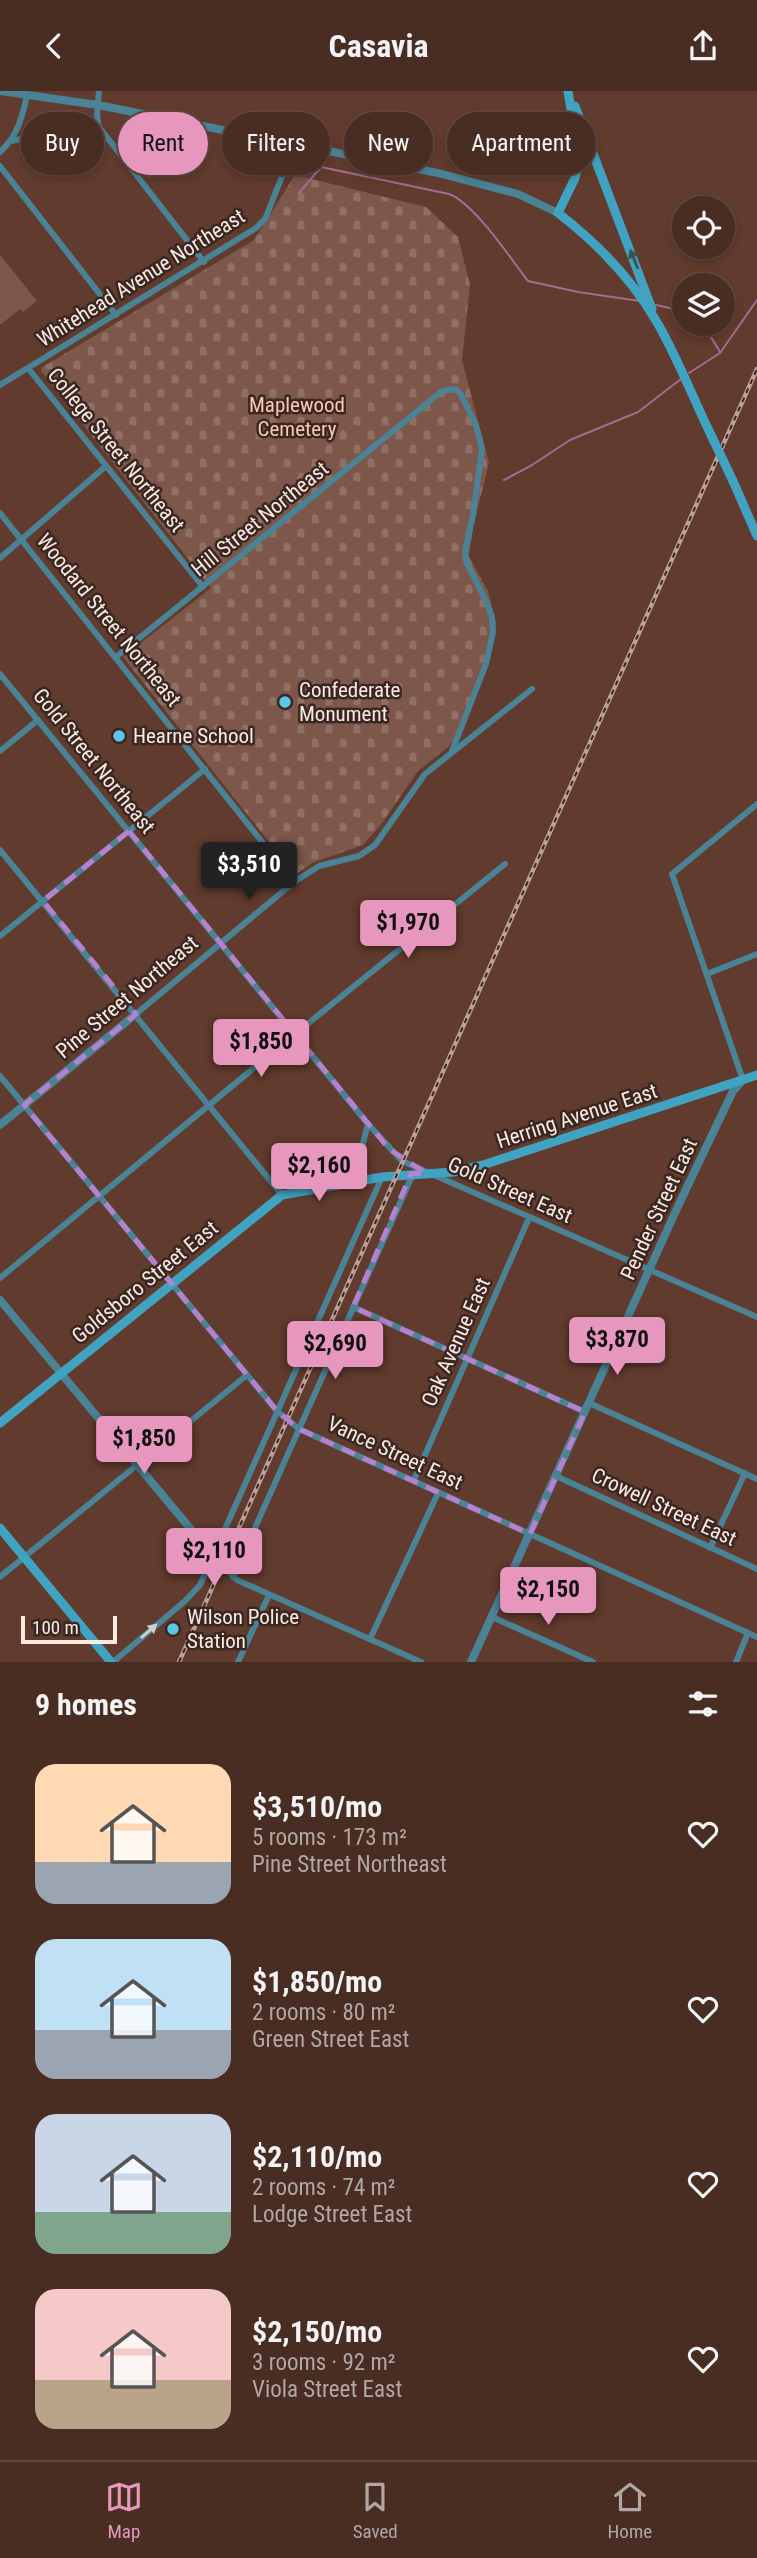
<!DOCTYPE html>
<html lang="en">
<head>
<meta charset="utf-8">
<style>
	body { margin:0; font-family:"Roboto Condensed",sans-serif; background:#53382f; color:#f1f3f6; height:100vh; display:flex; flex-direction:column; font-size:26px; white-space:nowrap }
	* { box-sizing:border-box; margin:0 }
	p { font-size:23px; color:#b1a7a5 }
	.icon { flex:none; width:38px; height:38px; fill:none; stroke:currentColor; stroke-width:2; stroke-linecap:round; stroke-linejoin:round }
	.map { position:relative; height:1571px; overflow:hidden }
	.drawer { display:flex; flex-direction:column; background:#492c22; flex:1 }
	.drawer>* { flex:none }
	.top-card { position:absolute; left:21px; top:21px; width:716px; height:63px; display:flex; gap:14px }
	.buttons { position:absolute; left:672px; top:105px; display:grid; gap:14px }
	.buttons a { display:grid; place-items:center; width:63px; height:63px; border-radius:50%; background:#492c22; box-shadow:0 4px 10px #0003,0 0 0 2px #614840; font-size:35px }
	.scale { position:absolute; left:21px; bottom:18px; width:96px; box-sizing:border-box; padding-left:7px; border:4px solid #fde9e2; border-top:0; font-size:19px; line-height:24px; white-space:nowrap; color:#fde9e2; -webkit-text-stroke:5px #392721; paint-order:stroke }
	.price { position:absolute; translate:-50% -60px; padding:0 16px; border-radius:7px; background:#e797bd; color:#111; font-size:23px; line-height:46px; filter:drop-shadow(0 2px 4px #0008) }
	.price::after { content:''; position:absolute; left:50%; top:42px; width:21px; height:16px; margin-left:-10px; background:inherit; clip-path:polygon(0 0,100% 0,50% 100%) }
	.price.on { background:#222; color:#fff }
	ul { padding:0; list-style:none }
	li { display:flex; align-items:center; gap:21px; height:175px; padding:0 35px }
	li span { display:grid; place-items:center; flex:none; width:196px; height:140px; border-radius:21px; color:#555 }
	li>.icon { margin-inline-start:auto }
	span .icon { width:84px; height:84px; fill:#fffc; stroke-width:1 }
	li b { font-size:30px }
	h2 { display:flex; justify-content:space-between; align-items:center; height:84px; padding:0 35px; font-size:30px }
	.chip { padding:0 24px; border-radius:32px; background:#492c22; box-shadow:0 4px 10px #0003,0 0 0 2px #614840; font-size:24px; line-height:63px }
	.chip.on { background:#e797bd; color:#111 }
	header { display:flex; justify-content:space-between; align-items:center; height:91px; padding:0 35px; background:#492c22; font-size:32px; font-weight:700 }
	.tab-bar { display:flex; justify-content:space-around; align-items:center; height:98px; border-top:2px solid #614840; background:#492c22; font-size:19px; color:#b1a7a5 }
	.tab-bar a { display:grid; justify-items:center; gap:4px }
	.tab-bar .on { color:#e797bd }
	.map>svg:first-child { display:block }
	.cemetery { fill:url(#cemetery-stones) }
	.pitch { fill:#7c574a }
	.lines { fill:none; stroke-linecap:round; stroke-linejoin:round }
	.stream { stroke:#a46c91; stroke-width:2 }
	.minor { stroke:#498395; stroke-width:6 }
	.tertiary { stroke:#498395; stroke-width:8 }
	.secondary { stroke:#40a3c1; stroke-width:9 }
	.rail-casing { stroke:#bda198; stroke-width:4.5 }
	.rail { stroke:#392721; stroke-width:2; stroke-dasharray:5; stroke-linecap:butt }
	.secondary-bridge { stroke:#40a3c1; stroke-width:9 }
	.oneway { fill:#3b5259 }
	.oneway2 { fill:#d0d0cf }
	.marked { fill:none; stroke:#b681cf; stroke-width:5; stroke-dasharray:14 9; stroke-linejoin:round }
	.poi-dot { fill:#5cc7e8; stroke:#392721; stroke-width:2.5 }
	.labels { text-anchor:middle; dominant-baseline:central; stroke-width:5; stroke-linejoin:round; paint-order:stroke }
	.street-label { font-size:21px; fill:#fde9e2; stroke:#392721 }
	.park-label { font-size:21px; fill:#ffc7b2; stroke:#392721 }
	.poi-label { font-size:21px; fill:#fde9e2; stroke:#392721; text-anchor:start }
</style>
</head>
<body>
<header><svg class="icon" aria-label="back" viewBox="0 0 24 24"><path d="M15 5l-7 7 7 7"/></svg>Casavia<svg class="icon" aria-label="share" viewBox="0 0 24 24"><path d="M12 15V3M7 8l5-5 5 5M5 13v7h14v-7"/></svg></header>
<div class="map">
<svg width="757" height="1571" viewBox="0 0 757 1571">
	<defs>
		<pattern id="cemetery-stones" width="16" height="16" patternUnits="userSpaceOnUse" patternTransform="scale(1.75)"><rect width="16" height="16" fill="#7c574a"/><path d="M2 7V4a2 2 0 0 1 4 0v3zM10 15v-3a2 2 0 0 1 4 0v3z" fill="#906f64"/></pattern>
	</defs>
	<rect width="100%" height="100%" fill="#613b2d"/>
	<polygon class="cemetery" points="295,84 426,116 458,146 470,194 462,269 489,372 473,436 469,466 488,500 496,533 489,571 465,633 448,656 418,680 382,732 363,754 312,772 295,784 123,566 211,497 42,281 41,277 254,149"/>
	<polygon class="pitch" points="0,164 37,210 23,221 20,218 0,234"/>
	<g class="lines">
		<g class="stream">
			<path d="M299,102l22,-26 128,27c25,9 62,65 79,87l50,11 62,9"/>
			<polyline points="656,214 684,220"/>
			<polyline points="703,233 720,261"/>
			<polyline points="689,282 720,262 757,209"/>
			<polyline points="504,389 532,374 570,349 638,321 681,288"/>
		</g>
		<g class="minor">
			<polyline points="99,0 97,24 99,36 204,171"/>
			<polyline points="11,50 21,48 51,28"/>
			<path d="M0,61c18,-17 22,-34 27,-57"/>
			<polyline points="0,75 116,224"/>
			<polyline points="28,277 203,496"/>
			<polyline points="0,294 256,137 265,128 295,53"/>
			<polyline points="0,422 294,791"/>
			<polyline points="0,467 106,375"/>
			<polyline points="116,566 442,300 455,298 460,302 476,334 482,358 473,424 465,461 466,470 487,512 492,526 493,541 486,573 452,660"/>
			<polyline points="0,583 368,1033 402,1070 757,1226"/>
			<polyline points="0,660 38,629"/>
			<polyline points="0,759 282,1104"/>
			<polyline points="0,845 205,678"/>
			<polyline points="707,883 757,863"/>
			<polyline points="136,923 294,791 319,775 359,765 375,754 425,683 532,598"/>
			<polyline points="0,985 277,1320 299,1338 757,1546"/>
			<polyline points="743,989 672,783 757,713"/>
			<polyline points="346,1091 362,1056 368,1033"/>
			<polyline points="0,1187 295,943 505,773"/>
			<polyline points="353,1216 585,1321"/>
			<polyline points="589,1312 757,1388"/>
			<polyline points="556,1385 757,1478"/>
			<polyline points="414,1389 529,1127"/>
			<polyline points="710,1457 745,1382"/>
			<polyline points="214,1466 237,1489 421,1571"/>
			<polyline points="0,1486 247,1284"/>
			<polyline points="233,1486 413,1083"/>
			<polyline points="492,1526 593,1571"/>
			<polyline points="370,1548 438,1402"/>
			<polyline points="113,1571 185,1510 200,1494 382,1086"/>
			<polyline points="238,1571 269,1504"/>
			<polyline points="736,1571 748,1542"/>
		</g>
		<g class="tertiary">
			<polyline points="0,0 98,14 438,82 518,103 558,122"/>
			<polyline points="0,1034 136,923"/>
			<polyline points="0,1209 214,1466"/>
			<polyline points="471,1571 679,1113 733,1000 743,989"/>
		</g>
		<g class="secondary">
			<path d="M568,0l11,70 -4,17 -17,35c39,30 75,67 100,111 20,35 35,74 53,111"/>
			<polyline points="575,15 652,218"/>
			<polyline points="733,390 757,445"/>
			<polyline points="0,1332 282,1104 382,1086 453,1081 483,1074 757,984"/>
			<polyline points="0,1437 111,1571"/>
		</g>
		<defs>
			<polyline id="rail" points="179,1571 757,278"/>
		</defs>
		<use href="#rail" class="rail-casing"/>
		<use href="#rail" class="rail"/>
		<polyline class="secondary-bridge" points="711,344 733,390"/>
	</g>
	<defs><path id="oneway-solid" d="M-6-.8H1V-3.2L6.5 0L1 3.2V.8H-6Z" transform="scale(1.75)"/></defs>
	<use class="oneway" href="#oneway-solid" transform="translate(634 168) rotate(-112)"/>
	<use class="oneway2" href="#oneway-solid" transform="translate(149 1540) rotate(-41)"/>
	<path class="marked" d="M129,740l260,318 37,24 -15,1 -58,133 232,105 -55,122 -231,-105 -22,-18 -253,-306 112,-91 -93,-113z"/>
	<g class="poi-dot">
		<circle cx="285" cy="611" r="7"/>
		<circle cx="119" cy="645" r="7"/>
		<circle cx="173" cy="1538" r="7"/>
	</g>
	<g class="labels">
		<g class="street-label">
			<text transform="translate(141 187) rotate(-32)">Whitehead Avenue Northeast</text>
			<text transform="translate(116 359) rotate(51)">College Street Northeast</text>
			<text transform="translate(260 428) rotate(-39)">Hill Street Northeast</text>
			<text transform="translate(109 529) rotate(51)">Woodard Street Northeast</text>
			<text transform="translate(94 670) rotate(51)">Gold Street Northeast</text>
			<text transform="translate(127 906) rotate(-40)">Pine Street Northeast</text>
			<text transform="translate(577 1025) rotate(-18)">Herring Avenue East</text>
			<text transform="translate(510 1099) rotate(24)">Gold Street East</text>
			<text transform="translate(659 1118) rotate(-65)">Pender Street East</text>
			<text transform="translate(145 1191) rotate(-39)">Goldsboro Street East</text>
			<text transform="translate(456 1251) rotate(-66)">Oak Avenue East</text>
			<text transform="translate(395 1362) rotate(25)">Vance Street East</text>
			<text transform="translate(664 1416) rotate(25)">Crowell Street East</text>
		</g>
		<g class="park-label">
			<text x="297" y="314">Maplewood<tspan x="297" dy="24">Cemetery</tspan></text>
		</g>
		<g class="poi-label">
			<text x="299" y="599">Confederate<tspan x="299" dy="24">Monument</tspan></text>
			<text x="133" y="645">Hearne School</text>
			<text x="187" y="1526">Wilson Police<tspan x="187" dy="24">Station</tspan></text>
		</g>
	</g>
</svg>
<div class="buttons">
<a><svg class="icon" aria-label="locate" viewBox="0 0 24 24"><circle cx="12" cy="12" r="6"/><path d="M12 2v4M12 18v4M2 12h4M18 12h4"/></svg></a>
<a><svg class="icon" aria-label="layers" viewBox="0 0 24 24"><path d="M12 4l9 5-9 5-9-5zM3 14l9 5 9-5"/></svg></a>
</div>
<div class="scale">100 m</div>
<b class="price on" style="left:249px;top:811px">$3,510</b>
<b class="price" style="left:408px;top:869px">$1,970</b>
<b class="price" style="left:261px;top:988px">$1,850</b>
<b class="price" style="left:319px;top:1112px">$2,160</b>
<b class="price" style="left:617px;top:1286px">$3,870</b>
<b class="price" style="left:335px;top:1290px">$2,690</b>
<b class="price" style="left:144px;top:1385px">$1,850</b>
<b class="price" style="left:214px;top:1497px">$2,110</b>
<b class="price" style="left:548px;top:1536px">$2,150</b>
<div class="top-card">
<a class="chip">Buy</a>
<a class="chip on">Rent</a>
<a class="chip">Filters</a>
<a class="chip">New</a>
<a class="chip">Apartment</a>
</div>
</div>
<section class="drawer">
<h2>9 homes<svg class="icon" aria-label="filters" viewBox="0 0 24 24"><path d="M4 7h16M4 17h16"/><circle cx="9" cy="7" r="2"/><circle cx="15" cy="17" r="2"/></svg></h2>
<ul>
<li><span style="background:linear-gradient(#ffd9b3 70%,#9aa5b1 0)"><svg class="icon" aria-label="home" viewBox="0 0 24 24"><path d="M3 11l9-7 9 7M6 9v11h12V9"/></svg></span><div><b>$3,510/mo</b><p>5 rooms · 173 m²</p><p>Pine Street Northeast</p></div><svg class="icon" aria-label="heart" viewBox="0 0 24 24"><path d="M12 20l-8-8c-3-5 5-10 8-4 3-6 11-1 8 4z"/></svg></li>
<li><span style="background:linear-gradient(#bfe0f5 65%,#9aa5b1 0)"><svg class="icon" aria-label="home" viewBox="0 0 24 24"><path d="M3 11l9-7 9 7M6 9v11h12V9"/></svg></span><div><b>$1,850/mo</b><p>2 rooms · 80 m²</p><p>Green Street East</p></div><svg class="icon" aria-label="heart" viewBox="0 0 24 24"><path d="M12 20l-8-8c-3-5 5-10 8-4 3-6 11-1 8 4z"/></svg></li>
<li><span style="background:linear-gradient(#c9d6e8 70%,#7fa58c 0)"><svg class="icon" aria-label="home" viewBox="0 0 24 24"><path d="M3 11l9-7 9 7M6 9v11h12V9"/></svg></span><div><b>$2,110/mo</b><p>2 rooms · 74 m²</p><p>Lodge Street East</p></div><svg class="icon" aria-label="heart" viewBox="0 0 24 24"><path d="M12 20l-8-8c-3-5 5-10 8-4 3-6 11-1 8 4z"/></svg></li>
<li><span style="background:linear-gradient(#f6c9c9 65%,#b9a48a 0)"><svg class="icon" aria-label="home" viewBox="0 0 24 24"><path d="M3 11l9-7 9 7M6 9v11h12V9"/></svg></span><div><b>$2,150/mo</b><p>3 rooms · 92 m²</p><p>Viola Street East</p></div><svg class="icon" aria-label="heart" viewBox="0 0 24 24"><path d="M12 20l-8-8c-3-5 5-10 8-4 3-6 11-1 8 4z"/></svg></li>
</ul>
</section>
<nav class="tab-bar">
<a class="on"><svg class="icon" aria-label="map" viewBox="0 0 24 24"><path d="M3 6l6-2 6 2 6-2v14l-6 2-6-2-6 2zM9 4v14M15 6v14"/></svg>Map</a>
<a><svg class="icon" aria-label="saved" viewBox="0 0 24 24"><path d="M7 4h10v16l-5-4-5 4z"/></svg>Saved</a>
<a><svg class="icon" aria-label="home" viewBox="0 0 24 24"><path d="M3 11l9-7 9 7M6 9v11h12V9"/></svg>Home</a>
</nav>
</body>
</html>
